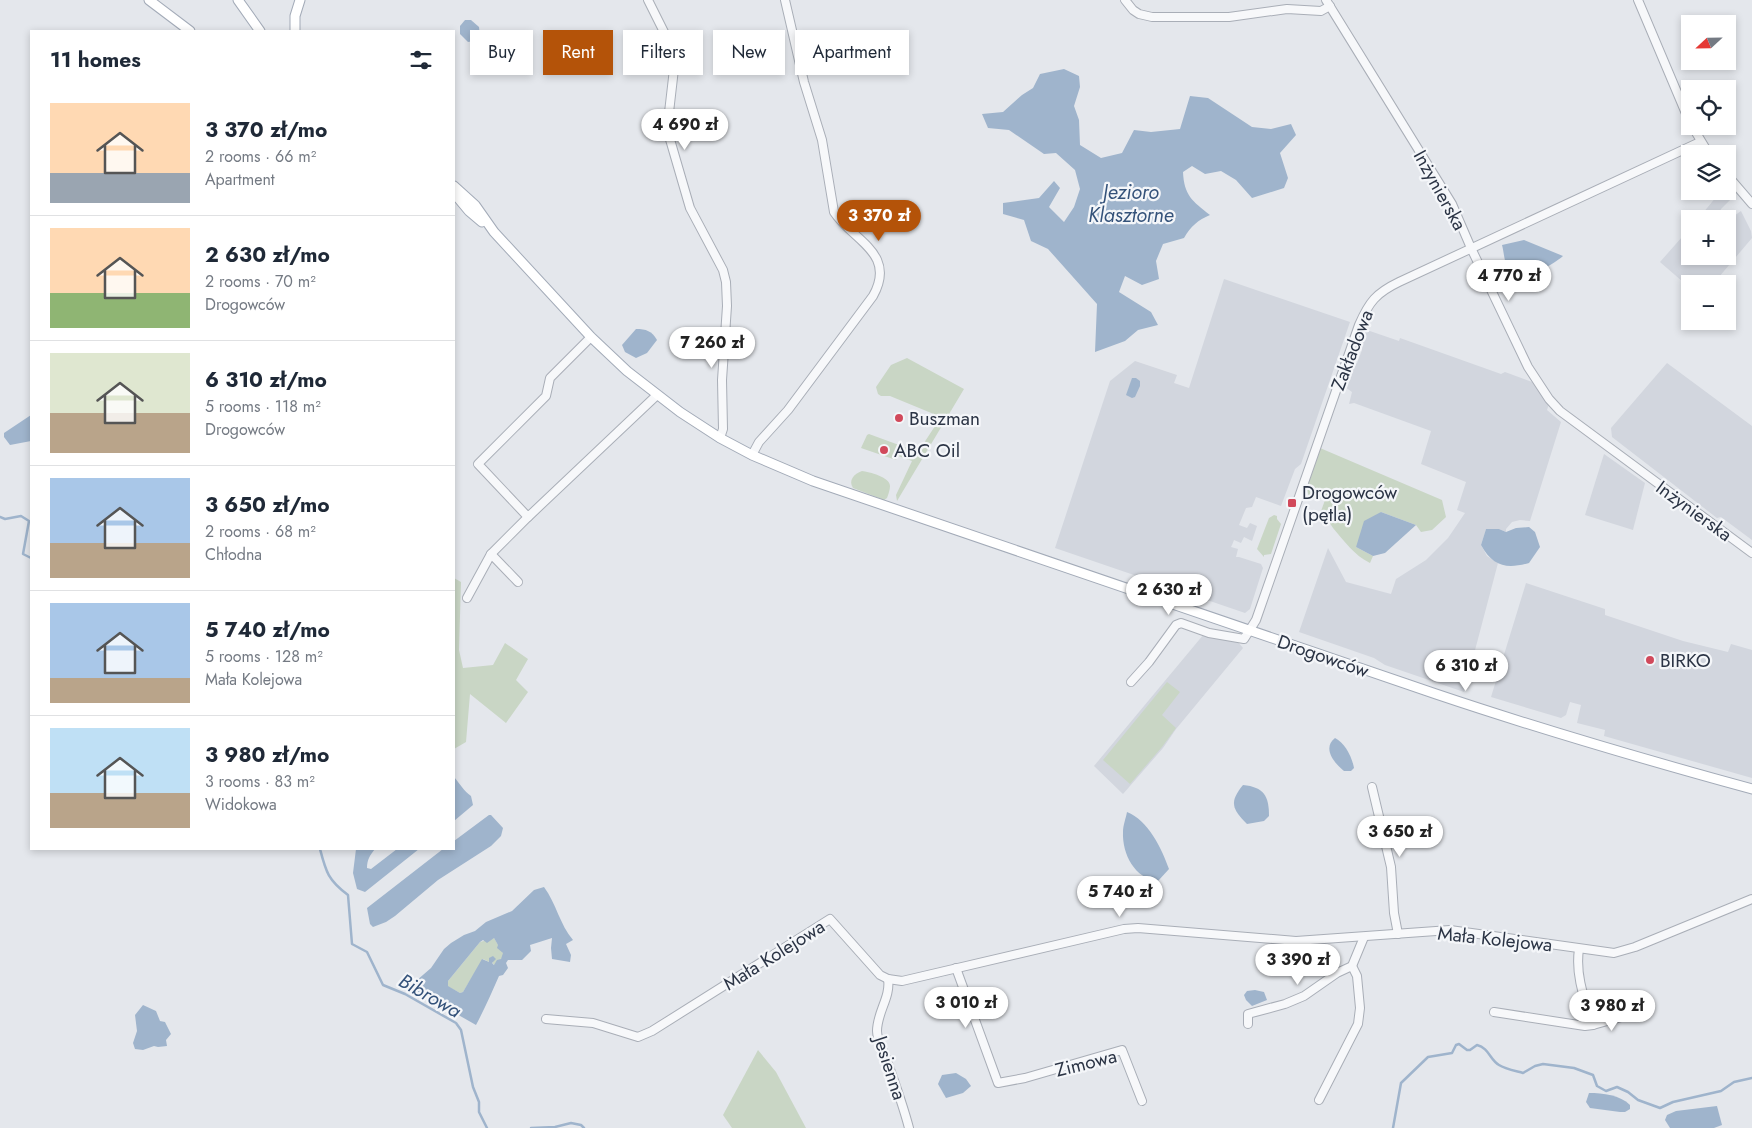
<!DOCTYPE html>
<html lang="en">
<head>
<meta charset="utf-8">
<style>
	body { margin:0; font-family:Jost,sans-serif; background:#f2f2f3; color:#1f2937; height:100vh; display:flex; flex-direction:column; font-size:19px; white-space:nowrap }
	* { box-sizing:border-box; margin:0 }
	p { font-size:16px; color:#747a83 }
	.icon { flex:none; width:28px; height:28px; fill:none; stroke:currentColor; stroke-width:2; stroke-linecap:round; stroke-linejoin:round }
	.map { position:relative; flex:1; overflow:hidden }
	.drawer { position:absolute; left:30px; top:30px; width:425px; height:820px; display:flex; flex-direction:column; background:#fff; border-radius:0px; box-shadow:0 2px 8px #0003 }
	.drawer>* { flex:none }
	.banner { position:absolute; left:470px; top:30px; width:475px; height:45px; display:flex; gap:10px }
	.needle { width:32px; rotate:248deg }
	.fabs { position:absolute; left:1681px; top:15px; display:grid; gap:10px }
	.fabs a { display:grid; place-items:center; width:55px; height:55px; border-radius:0px; background:#fff; box-shadow:0 2px 8px #0003; font-size:25px }
	.price { position:absolute; translate:-50% -42px; padding:0 11px; border-radius:18px; background:#fff; color:#222; font-size:16px; line-height:32px; filter:drop-shadow(0 1px 2px #0008) }
	.price::after { content:''; position:absolute; left:50%; top:30px; width:15px; height:11px; margin-left:-8px; background:inherit; clip-path:polygon(0 0,100% 0,50% 100%) }
	.price.selected { background:#b45309; color:#fff }
	ul { padding:0; list-style:none }
	li { display:flex; align-items:center; gap:15px; height:125px; padding:0 20px }
	li+li { border-top:1px solid #e0e1e3 }
	li span { display:grid; place-items:center; flex:none; width:140px; height:100px; border-radius:0px; color:#555 }
	li>.icon { margin-inline-start:auto }
	span .icon { width:60px; height:60px; fill:#fffc; stroke-width:1 }
	li b { font-size:21px }
	h2 { display:flex; justify-content:space-between; align-items:center; height:60px; padding:0 20px; font-size:21px }
	.pill { padding:0 18px; border-radius:0px; background:#fff; box-shadow:0 2px 8px #0003; font-size:18px; line-height:45px }
	.pill.selected { background:#b45309; color:#fff }
	.map>svg:first-child { display:block }
	.built { fill:#d2d6de }
	.green { fill:#c9d6c5 }
	.water { fill:#9fb4cc; fill-rule:evenodd }
	.lines { fill:none; stroke-linecap:round; stroke-linejoin:round }
	.stream { stroke:#9fb4cc; stroke-width:2.5 }
	.minor-casing { stroke:#a9aeb7; stroke-width:10 }
	.major-casing { stroke:#a3abb8; stroke-width:11 }
	.minor { stroke:#f7f8fa; stroke-width:8 }
	.major { stroke:#fff; stroke-width:9 }
	.poi-dot { fill:#d1495b; stroke:#f4f6f9; stroke-width:2 }
	.labels { text-anchor:middle; dominant-baseline:central; stroke-width:4.5; stroke-linejoin:round; paint-order:stroke }
	.street-label { font-size:19px; fill:#2b3445; stroke:#f4f6f9 }
	.poi-label { font-size:19px; fill:#2b3445; stroke:#f4f6f9; text-anchor:start }
	.water-label { font-size:20px; font-style:italic; fill:#34527a; stroke:#f4f6f9 }
</style>
</head>
<body>
<div class="map">
<svg width="1752" height="1128" viewBox="0 0 1752 1128">
	<rect width="100%" height="100%" fill="#e4e7ec"/>
	<g class="built">
		<polygon points="1721,191 1730,200 1721,209 1719,215 1722,219 1698,219"/>
		<polygon points="1741,211 1751,231 1752,238 1713,284 1690,284 1690,288 1660,262 1690,228 1690,256 1728,256 1728,220"/>
		<polygon points="1224,279 1350,322 1301,464 1295,469 1281,506 1256,497 1252,507 1246,508 1239,525 1247,528 1250,523 1257,526 1252,541 1244,537 1241,543 1234,540 1232,545 1231,547 1238,549 1236,557 1239,557 1261,564 1263,568 1250,609 1245,613 1055,548 1110,381 1135,361 1177,375 1174,383 1189,388"/>
		<polygon points="1364,329 1399,341 1400,338 1501,374 1505,372 1532,382 1549,404 1547,410 1561,422 1530,521 1520,520 1512,522 1506,529 1506,532 1499,529 1486,529 1481,545 1487,556 1498,563 1464,692 1385,665 1374,658 1299,632 1328,548 1346,582 1391,594 1396,579 1426,560 1448,538 1465,513 1457,510 1466,482 1421,464 1431,431 1354,403 1349,404 1352,392 1345,387 1352,364 1357,363 1362,350 1359,344"/>
		<polygon points="1667,363 1752,426 1752,540 1721,517 1717,518 1612,437 1611,428"/>
		<polygon points="1604,454 1645,483 1633,530 1585,515"/>
		<polygon points="1526,583 1605,609 1605,615 1683,641 1728,652 1731,644 1752,650 1752,778 1604,736 1605,730 1577,723 1581,705 1570,702 1566,715 1561,718 1491,697"/>
		<polygon points="1204,634 1237,641 1243,648 1176,729 1163,748 1123,794 1094,766"/>
	</g>
	<g class="green">
		<polygon points="907,358 964,389 897,501 896,495 912,461 898,456 896,460 861,448 867,435 869,434 918,452 941,417 890,396 881,396 878,394 876,387 891,365"/>
		<path d="M1320,448l122,52 4,17 -14,13 -11,2 -5,-7 -35,-13 -25,35 17,9 -3,7c-16,-8 -25,-21 -37,-35 -5,-7 -4,-10 -13,-14l5,-14 -12,-4 -1,1 -3,-1 -3,-8z"/>
		<path d="M862,471c7,1 28,6 28,15 0,4 -2,9 -3,12l-3,2 -31,-12c-5,-8 1,-14 9,-17z"/>
		<polygon points="1274,515 1277,516 1277,519 1281,524 1271,554 1264,555 1264,557 1257,549 1269,518"/>
		<polygon points="454,578 461,582 459,650 463,668 493,665 505,643 528,659 516,680 528,692 506,723 470,694 466,742 454,749"/>
		<polygon points="1167,682 1180,692 1162,715 1176,728 1162,747 1130,784 1103,760"/>
		<polygon points="494,938 503,953 503,957 495,965 492,963 493,962 491,960 489,962 483,959 463,992 460,993 447,986 448,981 480,942"/>
		<polygon points="758,1050 776,1072 806,1128 732,1128 723,1115"/>
	</g>
	<g class="water">
		<polygon points="465,20 471,20 479,27 480,36 474,41 468,42 460,34 460,26"/>
		<path d="M1064,69l15,7 1,11 -6,19 5,14 1,25 21,13 21,-5 12,-23 17,2 29,-3 10,-33 18,2 44,29 19,2 20,-5 5,11 -16,18 8,25 -4,10 -32,10 -16,-18 -15,-9 -16,3 -13,-8 -9,6c1,23 9,29 27,43 -12,5 -19,11 -26,23l-21,6 -7,17 3,18 -17,6 -17,-9 -6,16 32,20 7,13 -20,5 -13,11 -30,11 2,-48 -49,-55 -17,-8 -7,-21 -21,-6v-11l36,-5 15,-17 6,7 -11,19 15,15 10,-15 6,-18 -5,-19 -19,-17 -12,1 -35,-24 -21,-2 -6,-14 21,-2 19,-17 11,-7 7,-14z"/>
		<path d="M1524,240l39,16c-10,9 -46,30 -55,12 -4,-6 -4,-16 -6,-23z"/>
		<path d="M636,329c10,0 16,2 21,11l-10,13 -11,5 -11,-6 -3,-7z"/>
		<polygon points="1132,378 1136,378 1140,381 1140,386 1135,397 1132,398 1126,395"/>
		<polygon points="31,415 31,441 10,445 4,437 4,433"/>
		<polygon points="1381,512 1416,525 1385,553 1373,556 1356,547 1364,521"/>
		<path d="M1529,527l6,5 5,15 -11,16c-22,6 -36,4 -48,-18l5,-16h13l7,3 10,-4z"/>
		<path d="M1335,738c10,5 17,19 19,30l-3,3h-7c-10,-8 -22,-23 -9,-33z"/>
		<path d="M454,777c6,7 10,14 17,19l2,9 -19,16z"/>
		<path d="M1243,785c21,2 26,11 26,31l-5,5 -17,3c-15,-15 -18,-22 -4,-39z"/>
		<path d="M1127,812c21,8 35,37 42,57l-11,12c-23,-2 -36,-27 -35,-49 0,-7 3,-14 4,-20z"/>
		<polygon points="489,815 491,815 503,828 501,836 491,846 438,880 395,916 386,922 373,927 370,924 367,908 443,849 454,849 454,841"/>
		<path d="M356,849h19c-5,6 -8,11 -8,19l4,1 26,-20h22l-54,43 -8,-3 -4,-16z"/>
		<path d="M544,887c12,16 16,38 29,53l-7,4 5,11 -1,7 -18,-3 -1,-11 1,-10 -22,7 1,6 -9,9h-14l-2,3 2,5 -5,7 -4,1c-7,16 -14,32 -23,49l-58,-33 -3,-5 1,-6 15,-13 13,-19 7,-6 13,-8 11,-4 11,-9 26,-11 22,-21zM494,938l4,7 -1,3 6,5 -2,6 -4,1 -3,5 -2,-2 4,-4 -3,-3 -4,2v4l-7,-3 -19,33 -3,1 -12,-7v-5l32,-39 3,-2 4,3z"/>
		<polygon points="1255,990 1264,992 1267,1000 1252,1006 1246,1000 1244,995 1247,991"/>
		<polygon points="143,1005 156,1011 160,1021 165,1022 171,1034 166,1040 167,1046 158,1047 154,1046 143,1050 135,1049 133,1043 137,1031 135,1015"/>
		<polygon points="956,1073 966,1079 971,1086 963,1093 946,1098 938,1084 942,1075"/>
		<path d="M1589,1093c14,0 31,2 41,12v4l-5,3h-5l-30,-4 -4,-6z"/>
		<polygon points="1717,1106 1722,1125 1714,1128 1670,1128 1665,1120 1667,1115 1676,1111"/>
	</g>
	<g class="lines">
		<g class="stream">
			<polyline points="0,517 5,519 21,516 29,521 23,554 31,558"/>
			<path d="M320,849c6,23 8,31 28,46l4,49 15,8 16,33 22,9 51,29 5,7 12,57 6,15v10l8,16"/>
			<polyline points="531,1128 555,1127 571,1123 581,1125 584,1128"/>
			<path d="M1393,1128l8,-45 27,-26 24,-4 4,-8 3,-1 8,6h3l7,-5c12,3 13,15 22,20 6,4 17,6 24,8l12,-7 8,-2 31,4 19,7 4,11 9,5 11,-4 11,5 10,8 22,8 13,-6 48,-11 13,-9 18,-4"/>
		</g>
		<defs>
			<g id="minor">
				<polyline points="648,0 672,48 674,69 668,121 669,136 690,208 723,270 726,282 727,306 722,380 723,429 720,438"/>
				<polyline points="1125,0 1133,10 1139,14 1152,17 1229,17 1287,9 1321,11 1330,6"/>
				<polyline points="1326,0 1452,204 1471,248 1528,367 1549,399 1560,411 1752,553"/>
				<polyline points="1638,0 1690,123"/>
				<polyline points="1692,126 1709,154"/>
				<polyline points="1728,176 1752,204"/>
				<polyline points="591,337 550,378 546,396 478,464 528,517 657,395"/>
				<path d="M752,455l7,-13 29,-32 85,-114c24,-43 -20,-55 -39,-84l-12,-72 -18,-58 -19,-82"/>
				<polyline points="491,554 518,582"/>
				<polyline points="467,598 491,554 528,517"/>
				<path d="M1131,682l18,-20 27,-37 5,-2 28,10 35,6 12,-19 103,-295c10,-23 17,-32 40,-43l301,-140"/>
				<polyline points="1372,787 1391,867 1394,913 1398,934"/>
				<polyline points="956,968 998,1083 1025,1078 1122,1050 1142,1101"/>
				<path d="M888,979c3,18 -11,33 -11,52 0,10 7,21 10,30 8,22 16,44 22,67"/>
				<path d="M1494,1012l91,14 8,-1c-8,-25 -18,-49 -14,-76"/>
				<polyline points="546,1019 593,1023 638,1037 652,1031 830,919 880,975 888,979 902,981 1124,929 1138,928 1296,941 1450,930 1614,953 1635,947 1752,899"/>
				<polyline points="1248,1024 1248,1014 1285,1004 1304,996 1337,973 1352,966 1364,937"/>
				<polyline points="1593,1025 1625,1016"/>
				<polyline points="1319,1100 1358,1024 1360,1008 1357,976 1352,966"/>
			</g>
			<g id="major">
				<polyline points="149,0 190,31"/>
				<polyline points="238,0 260,31"/>
				<polyline points="295,31 295,16 300,0"/>
				<path d="M454,186l21,19 19,27 97,105 36,34 53,41 40,26 32,17 61,26 623,213c104,35 210,66 316,95"/>
				<polyline points="454,193 469,211 482,222"/>
			</g>
		</defs>
		<use href="#minor" class="minor-casing"/>
		<use href="#major" class="major-casing"/>
		<use href="#minor" class="minor"/>
		<use href="#major" class="major"/>
	</g>
	<g class="poi-dot">
		<circle cx="899" cy="418" r="5"/>
		<circle cx="884" cy="450" r="5"/>
		<rect x="1287" y="498" width="10" height="10" rx="2.5"/>
		<circle cx="1650" cy="660" r="5"/>
	</g>
	<g class="labels">
		<g class="street-label">
			<text transform="translate(1440 190) rotate(61)">Inżynierska</text>
			<text transform="translate(1352 350) rotate(-69)">Zakładowa</text>
			<text transform="translate(1694 511) rotate(36)">Inżynierska</text>
			<text transform="translate(1323 656) rotate(19)">Drogowców</text>
			<text transform="translate(1495 939) rotate(6)">Mała Kolejowa</text>
			<text transform="translate(774 955) rotate(-32)">Mała Kolejowa</text>
			<text transform="translate(1086 1063) rotate(-14)">Zimowa</text>
			<text transform="translate(890 1068) rotate(72)">Jesienna</text>
		</g>
		<g class="poi-label">
			<text x="909" y="418">Buszman</text>
			<text x="894" y="450">ABC Oil</text>
			<text x="1302" y="492">Drogowców<tspan x="1302" dy="22">(pętla)</tspan></text>
			<text x="1660" y="660">BIRKO</text>
		</g>
		<g class="water-label">
			<text x="1131" y="192">Jezioro<tspan x="1131" dy="23">Klasztorne</tspan></text>
			<text transform="translate(430 996) rotate(30)">Bibrowa</text>
		</g>
	</g>
</svg>
<div class="fabs">
<a><svg class="needle" viewBox="-14 -14 28 28"><path d="M0-13l5 13h-10z" fill="#e53935"/><path d="M0 13l5-13h-10z" fill="#747a83"/></svg></a>
<a><svg class="icon" aria-label="locate" viewBox="0 0 24 24"><circle cx="12" cy="12" r="6"/><path d="M12 2v4M12 18v4M2 12h4M18 12h4"/></svg></a>
<a><svg class="icon" aria-label="layers" viewBox="0 0 24 24"><path d="M12 4l9 5-9 5-9-5zM3 14l9 5 9-5"/></svg></a>
<a>+</a>
<a>−</a>
</div>
<b class="price" style="left:685px;top:151px">4 690 zł</b>
<b class="price selected" style="left:879px;top:242px">3 370 zł</b>
<b class="price" style="left:1509px;top:302px">4 770 zł</b>
<b class="price" style="left:712px;top:369px">7 260 zł</b>
<b class="price" style="left:1169px;top:616px">2 630 zł</b>
<b class="price" style="left:1466px;top:692px">6 310 zł</b>
<b class="price" style="left:1400px;top:858px">3 650 zł</b>
<b class="price" style="left:1120px;top:918px">5 740 zł</b>
<b class="price" style="left:1298px;top:986px">3 390 zł</b>
<b class="price" style="left:966px;top:1029px">3 010 zł</b>
<b class="price" style="left:1612px;top:1032px">3 980 zł</b>
<div class="banner">
<a class="pill">Buy</a>
<a class="pill selected">Rent</a>
<a class="pill">Filters</a>
<a class="pill">New</a>
<a class="pill">Apartment</a>
</div>
<section class="drawer">
<h2>11 homes<svg class="icon" aria-label="filters" viewBox="0 0 24 24"><path d="M4 7h16M4 17h16"/><circle cx="9" cy="7" r="2"/><circle cx="15" cy="17" r="2"/></svg></h2>
<ul>
<li><span style="background:linear-gradient(#ffd9b3 70%,#9aa5b1 0)"><svg class="icon" aria-label="home" viewBox="0 0 24 24"><path d="M3 11l9-7 9 7M6 9v11h12V9"/></svg></span><div><b>3 370 zł/mo</b><p>2 rooms · 66 m²</p><p>Apartment</p></div></li>
<li><span style="background:linear-gradient(#ffd9b3 65%,#8fb573 0)"><svg class="icon" aria-label="home" viewBox="0 0 24 24"><path d="M3 11l9-7 9 7M6 9v11h12V9"/></svg></span><div><b>2 630 zł/mo</b><p>2 rooms · 70 m²</p><p>Drogowców</p></div></li>
<li><span style="background:linear-gradient(#dfe7d0 60%,#b9a48a 0)"><svg class="icon" aria-label="home" viewBox="0 0 24 24"><path d="M3 11l9-7 9 7M6 9v11h12V9"/></svg></span><div><b>6 310 zł/mo</b><p>5 rooms · 118 m²</p><p>Drogowców</p></div></li>
<li><span style="background:linear-gradient(#a9c7e8 65%,#b9a48a 0)"><svg class="icon" aria-label="home" viewBox="0 0 24 24"><path d="M3 11l9-7 9 7M6 9v11h12V9"/></svg></span><div><b>3 650 zł/mo</b><p>2 rooms · 68 m²</p><p>Chłodna</p></div></li>
<li><span style="background:linear-gradient(#a9c7e8 75%,#b9a48a 0)"><svg class="icon" aria-label="home" viewBox="0 0 24 24"><path d="M3 11l9-7 9 7M6 9v11h12V9"/></svg></span><div><b>5 740 zł/mo</b><p>5 rooms · 128 m²</p><p>Mała Kolejowa</p></div></li>
<li><span style="background:linear-gradient(#bfe0f5 65%,#b9a48a 0)"><svg class="icon" aria-label="home" viewBox="0 0 24 24"><path d="M3 11l9-7 9 7M6 9v11h12V9"/></svg></span><div><b>3 980 zł/mo</b><p>3 rooms · 83 m²</p><p>Widokowa</p></div></li>
</ul>
</section>
</div>
</body>
</html>
